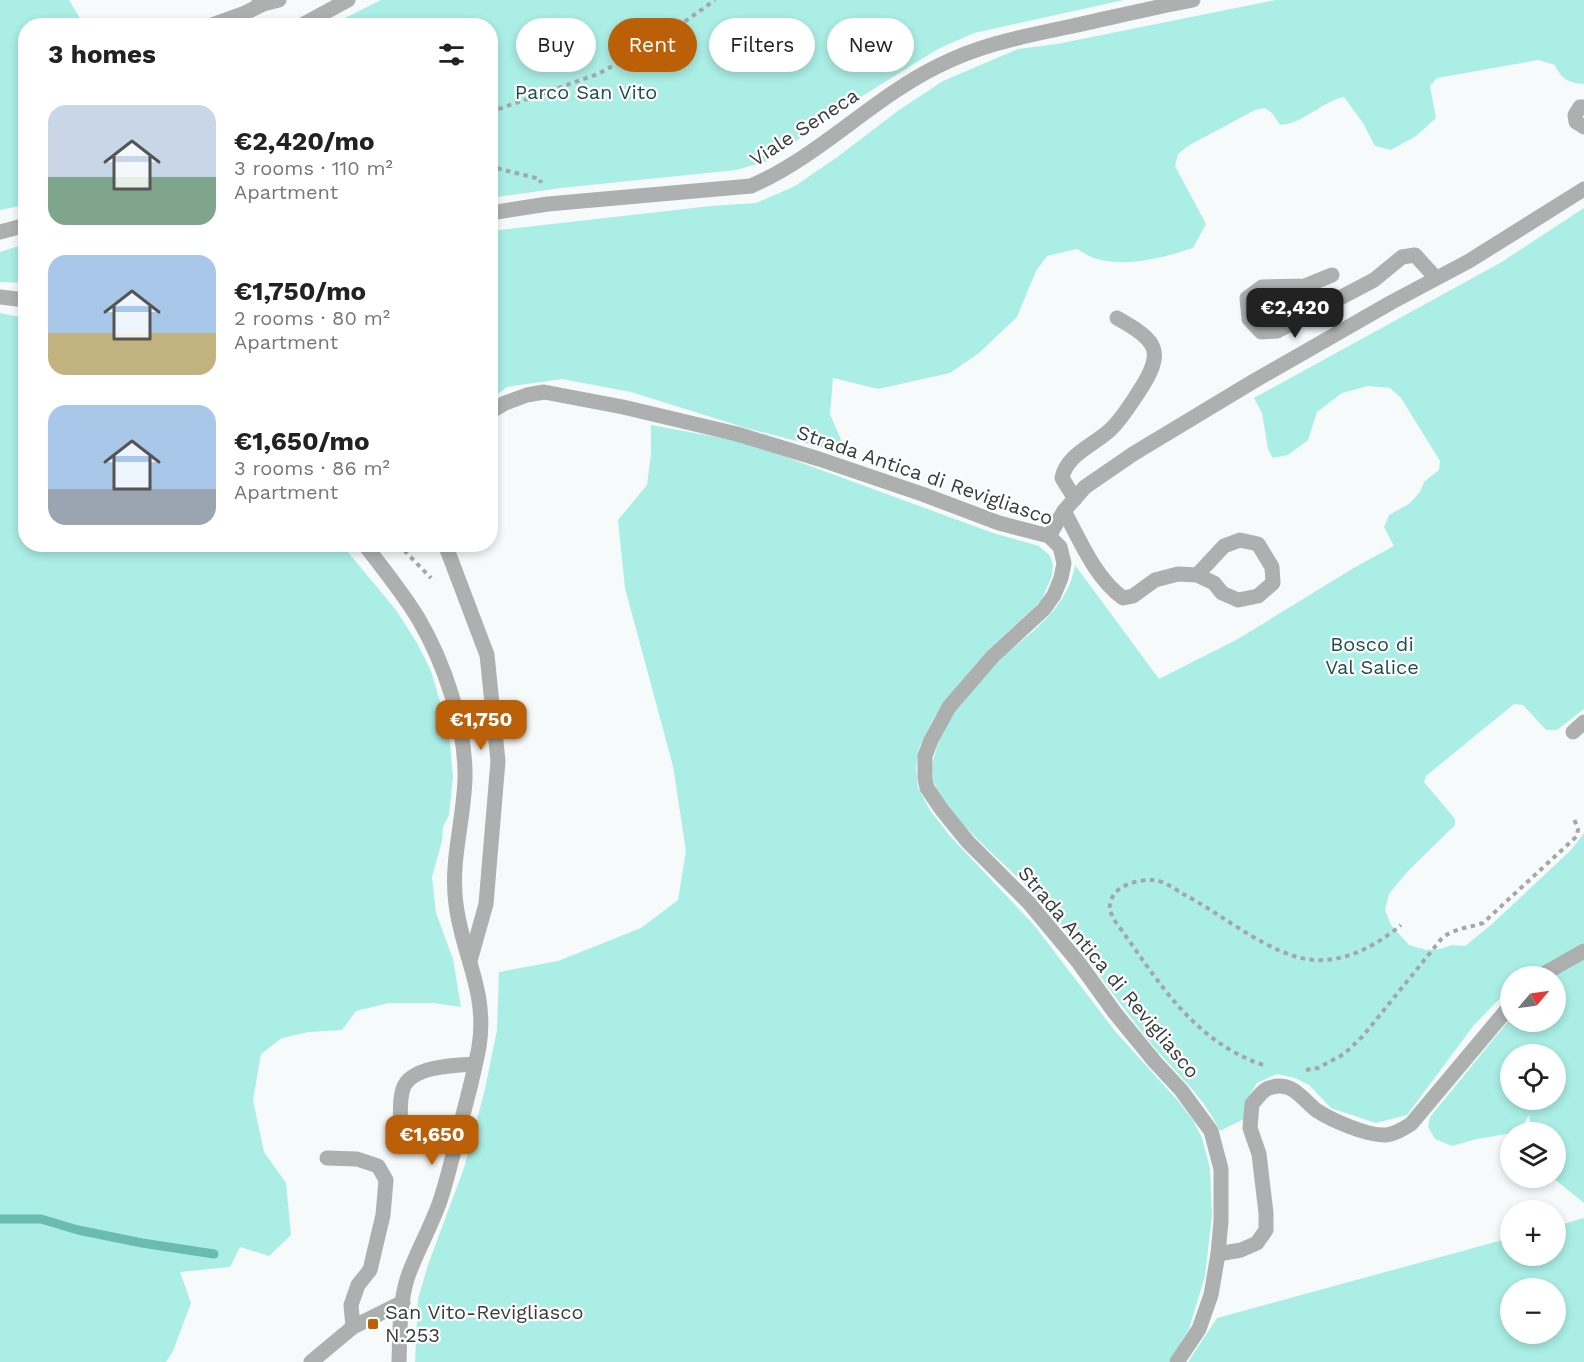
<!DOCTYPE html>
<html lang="en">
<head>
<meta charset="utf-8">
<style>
	body { margin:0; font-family:"Work Sans",sans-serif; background:#f2f2f2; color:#222; height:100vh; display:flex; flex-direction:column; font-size:22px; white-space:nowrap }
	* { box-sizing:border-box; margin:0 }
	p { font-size:20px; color:#767676 }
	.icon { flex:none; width:33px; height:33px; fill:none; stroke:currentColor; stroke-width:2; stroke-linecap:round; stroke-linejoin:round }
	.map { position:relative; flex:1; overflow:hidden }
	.sheet { position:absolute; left:18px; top:18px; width:480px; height:534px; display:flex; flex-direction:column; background:#fff; border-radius:24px; box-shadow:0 3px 9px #0003 }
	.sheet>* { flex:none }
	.guide { position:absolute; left:516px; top:18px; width:570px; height:54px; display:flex; gap:12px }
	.needle { width:39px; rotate:61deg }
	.controls { position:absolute; left:1500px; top:966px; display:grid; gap:12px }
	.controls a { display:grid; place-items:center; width:66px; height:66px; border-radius:50%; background:#fff; box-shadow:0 3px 9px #0003; font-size:30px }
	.price { position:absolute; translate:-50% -51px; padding:0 14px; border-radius:12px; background:#bb5f09; color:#fff; font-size:20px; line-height:39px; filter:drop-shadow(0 2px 3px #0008) }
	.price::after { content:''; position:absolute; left:50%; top:36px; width:18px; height:14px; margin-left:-9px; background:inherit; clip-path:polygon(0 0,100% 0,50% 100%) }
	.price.active { background:#222; color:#fff }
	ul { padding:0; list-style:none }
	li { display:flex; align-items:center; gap:18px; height:150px; padding:0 30px }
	li span { display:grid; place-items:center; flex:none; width:168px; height:120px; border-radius:18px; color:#555 }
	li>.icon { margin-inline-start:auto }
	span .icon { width:72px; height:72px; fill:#fffc; stroke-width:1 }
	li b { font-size:26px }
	h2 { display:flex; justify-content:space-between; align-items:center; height:72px; padding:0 30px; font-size:26px }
	.tag { padding:0 21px; border-radius:27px; background:#fff; box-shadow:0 3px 9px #0003; font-size:21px; line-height:54px }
	.tag.active { background:#bb5f09; color:#fff }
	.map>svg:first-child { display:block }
	.green { fill:#aaeee5; fill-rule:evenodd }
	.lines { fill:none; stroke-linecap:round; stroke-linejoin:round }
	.stream { stroke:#6abbb1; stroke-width:9 }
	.path { stroke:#a5a7a7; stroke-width:4; stroke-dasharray:4.5 4.5; stroke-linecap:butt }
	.minor { stroke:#aeb0b0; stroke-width:15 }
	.poi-dot { fill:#bb5f09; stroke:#fff; stroke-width:2 }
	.labels { text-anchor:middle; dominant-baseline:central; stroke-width:4.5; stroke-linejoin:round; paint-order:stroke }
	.park-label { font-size:20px; fill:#1d4f4a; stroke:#fff }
	.street-label { font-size:20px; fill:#3a3b3b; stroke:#fff }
	.poi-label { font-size:20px; fill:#3a3b3b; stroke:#fff; text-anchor:start }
</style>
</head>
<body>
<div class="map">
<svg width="1584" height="1362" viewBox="0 0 1584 1362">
	<rect width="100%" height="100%" fill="#f6fafa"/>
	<g class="green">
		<polygon points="0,0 69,0 84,25 26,26 25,205 0,210"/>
		<polygon points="381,0 1124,0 974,33 938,49 864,95 765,162 736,170 561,188 491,198 490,26 331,25"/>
		<path d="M1276,0h308v84c-15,-1 -23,-5 -29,-19l-17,-5 -101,18 -7,8 6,32 -20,18 -25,14 -16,-4 -12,-23 -19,-26c-23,5 -41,27 -64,28l-8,-12 -7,-5 -10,2 -67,36 -10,8 -3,12 31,58 -13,24c-31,10 -67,20 -99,10 -6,-2 -12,-6 -17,-9l-30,7 -11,15 -19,46 -38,36 -29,20 -72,16 -45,-11 -3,36 17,40 -101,-26 -115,-36 -69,-13 -55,8 -16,12v-168l220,-25 45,-3 39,-17 41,-28 63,-48 44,-29 75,-32 39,-5z"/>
		<path d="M1584,208v501l-27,21h-11l-23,-25 -9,-1 -88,72 -2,6 31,37v6l-48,47 -18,22 -4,16 6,15 18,20 17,5 14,-1 12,-4 13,1 26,-21 80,-75 13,-17v370l-31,-25h3v-46h-24l-3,-17 -10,17 -42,7 -25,7 -17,-7 -7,-12 2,-10 80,-98v3h46v-46h-46v13h-1l-35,36 -67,90 -31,8 -45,-15 -22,-23 -14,-7 -18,-4 -20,9 -11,18 -2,18 -24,12c-16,-34 -43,-57 -67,-85 -38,-47 -71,-98 -111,-144 -34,-37 -76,-67 -103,-109 -5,-7 -8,-21 -6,-30 6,-34 27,-64 51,-89 34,-35 82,-57 91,-109l84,114 79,-40 119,-73 37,-20 -10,-19 5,-12 20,-11 11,-12 4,-10 15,-12 1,-9 -39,-63 -11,-10 -22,-2 -26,7 -25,19 -9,28 -20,15 -15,3 -5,-9 -6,-36 -8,-15 246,-135zM1510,1054h46v46h-46z"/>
		<polygon points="25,244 25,283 0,282 0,252"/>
		<polygon points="0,313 25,318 26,544 146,545 154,552 168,551 180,544 342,545 396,610 417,643 431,671 449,732 453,777 449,815 443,827 442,841 432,877 436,913 453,959 461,1007 433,1003 389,1003 356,1011 342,1030 309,1032 282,1038 261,1054 253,1100 264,1152 286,1183 291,1235 269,1256 240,1247 230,1267 180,1272 191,1303 173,1351 166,1362 0,1362"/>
		<polygon points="651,425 733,440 764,449 993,533 1039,546 1050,556 1053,565 1052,576 1041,601 988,650 953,691 932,721 919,748 916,768 918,788 930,810 950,836 1034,925 1115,1031 1179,1102 1193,1120 1202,1138 1210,1168 1212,1215 1205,1276 1189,1329 1169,1362 415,1362 418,1299 428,1265 464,1168 485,1089 497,1030 499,972 558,961 641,928 678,900 686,851 673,766 625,588 618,520 647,485 651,454"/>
		<path d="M1584,1218v144h-396l29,-44 293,-80v18h46v-30zM1510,1288h46v46h-46z"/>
	</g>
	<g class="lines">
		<polyline class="stream" points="0,1219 41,1219 78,1230 142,1243 214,1254"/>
		<g class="path">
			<polyline points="490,112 598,74 659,40 715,0"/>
			<polyline points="490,164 492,167 540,179 541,183"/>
			<polyline points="398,544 431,578"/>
			<path d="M1263,1065c-72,-25 -105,-85 -148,-144l-6,-12c1,-4 2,-9 4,-13 7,-12 28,-17 41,-16 10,1 21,9 29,14 38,19 88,63 131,66 33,2 63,-15 87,-35"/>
			<path d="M1306,1070l12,-2 26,-14 19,-18 79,-98c13,-10 26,-10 41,-15l94,-87 1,-7 -4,-10"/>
		</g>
		<g class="minor">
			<polyline points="259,0 263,4 279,0"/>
			<polyline points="209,26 245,13 263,4"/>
			<polyline points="300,26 348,0"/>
			<polyline points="1584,107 1580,107 1575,115 1576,122 1584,127"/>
			<path d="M490,213l58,-9 203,-18c69,-30 120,-87 187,-120 44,-22 83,-29 130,-39 42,-9 83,-19 125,-27"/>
			<polyline points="0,232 26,225"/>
			<polyline points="1332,275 1305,286 1262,287 1247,298 1249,319 1261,332 1277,331 1374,280 1402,257 1415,255 1436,278"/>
			<polyline points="0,297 26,300"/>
			<polyline points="490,412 505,403 527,395 544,392 623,407 737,434 819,459 922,494 999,523 1049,536 1060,547 1064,563 1061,578 1054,595 1044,609 993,656 949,707 931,740 925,756 925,778 927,788 942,810 968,842 1029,903 1079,963 1115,1013 1155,1062 1181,1090 1211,1131 1221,1169 1221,1221 1218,1254 1211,1295 1199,1329 1177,1362"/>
			<path d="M1075,499l-13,-21c4,-23 32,-33 48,-48 11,-10 20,-25 28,-37 28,-42 20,-52 -21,-75"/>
			<path d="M1064,511c16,29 31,67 59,87l10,-2 22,-16 23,-6 19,1 17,8 8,10 16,7 20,-4 15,-13 -1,-16 -14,-23 -18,-4 -16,6 -27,29"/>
			<polyline points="1049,536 1064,511 1085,487 1133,454 1254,381 1392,302 1469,261 1584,189"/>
			<path d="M364,544c19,24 38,48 54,74 26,44 48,108 47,160 -1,42 -15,84 -9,126 6,51 32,87 23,143 -5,26 -12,53 -19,79 -6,25 -12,51 -20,75 -9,26 -23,50 -32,75 -9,27 -8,58 -9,86"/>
			<polyline points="445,544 487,655 498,761 486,904 470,961"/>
			<polyline points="1573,732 1584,722"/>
			<polyline points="1540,976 1584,951"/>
			<path d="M400,1127c1,-12 -1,-27 3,-38 7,-23 52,-24 72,-25"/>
			<polyline points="327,1158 357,1159 378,1166 386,1180 383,1215 370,1270 358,1285 351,1305 353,1327"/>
			<path d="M1218,1254l23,-4 16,-7 9,-13v-17l-7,-59 -9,-26 2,-24c5,-5 10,-14 17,-16 23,-8 32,10 47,22 15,10 51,26 70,25 9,-1 17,-6 25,-11l99,-118"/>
			<polyline points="311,1362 353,1327 403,1302"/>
		</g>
	</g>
	<rect class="poi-dot" x="367" y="1318" width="12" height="12" rx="3"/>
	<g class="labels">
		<g class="park-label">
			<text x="586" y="92">Parco San Vito</text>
			<text x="1372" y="644">Bosco di<tspan x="1372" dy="23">Val Salice</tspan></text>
		</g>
		<g class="street-label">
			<text transform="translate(804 127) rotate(-33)">Viale Seneca</text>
			<text transform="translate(925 475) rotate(19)">Strada Antica di Revigliasco</text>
			<text transform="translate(1109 972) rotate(50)">Strada Antica di Revigliasco</text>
		</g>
		<g class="poi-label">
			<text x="385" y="1312">San Vito-Revigliasco<tspan x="385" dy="23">N.253</tspan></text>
		</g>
	</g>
</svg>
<div class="controls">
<a><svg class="needle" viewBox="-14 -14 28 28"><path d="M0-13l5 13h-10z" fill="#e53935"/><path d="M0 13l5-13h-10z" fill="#767676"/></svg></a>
<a><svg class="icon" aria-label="locate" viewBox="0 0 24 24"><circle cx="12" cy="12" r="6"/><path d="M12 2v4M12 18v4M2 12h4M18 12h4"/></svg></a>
<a><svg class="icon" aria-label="layers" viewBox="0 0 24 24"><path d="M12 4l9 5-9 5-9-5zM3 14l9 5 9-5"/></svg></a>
<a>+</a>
<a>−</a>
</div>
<b class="price active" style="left:1295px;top:339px">€2,420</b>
<b class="price" style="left:481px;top:751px">€1,750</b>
<b class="price" style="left:432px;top:1166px">€1,650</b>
<div class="guide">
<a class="tag">Buy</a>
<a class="tag active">Rent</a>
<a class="tag">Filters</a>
<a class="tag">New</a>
</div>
<section class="sheet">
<h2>3 homes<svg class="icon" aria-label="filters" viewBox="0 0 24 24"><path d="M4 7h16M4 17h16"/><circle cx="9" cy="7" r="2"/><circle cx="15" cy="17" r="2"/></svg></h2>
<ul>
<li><span style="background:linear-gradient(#c9d6e8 60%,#7fa58c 0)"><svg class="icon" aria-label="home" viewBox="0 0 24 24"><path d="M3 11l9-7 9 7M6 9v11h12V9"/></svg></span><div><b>€2,420/mo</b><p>3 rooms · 110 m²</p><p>Apartment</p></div></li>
<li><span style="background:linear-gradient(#a9c7e8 65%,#c2b280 0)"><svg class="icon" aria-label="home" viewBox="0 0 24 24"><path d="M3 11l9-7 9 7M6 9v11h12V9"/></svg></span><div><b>€1,750/mo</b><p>2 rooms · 80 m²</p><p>Apartment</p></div></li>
<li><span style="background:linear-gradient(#a9c7e8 70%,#9aa5b1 0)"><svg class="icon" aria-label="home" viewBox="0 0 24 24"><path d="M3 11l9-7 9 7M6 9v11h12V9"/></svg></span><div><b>€1,650/mo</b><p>3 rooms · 86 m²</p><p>Apartment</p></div></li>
</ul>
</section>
</div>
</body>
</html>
